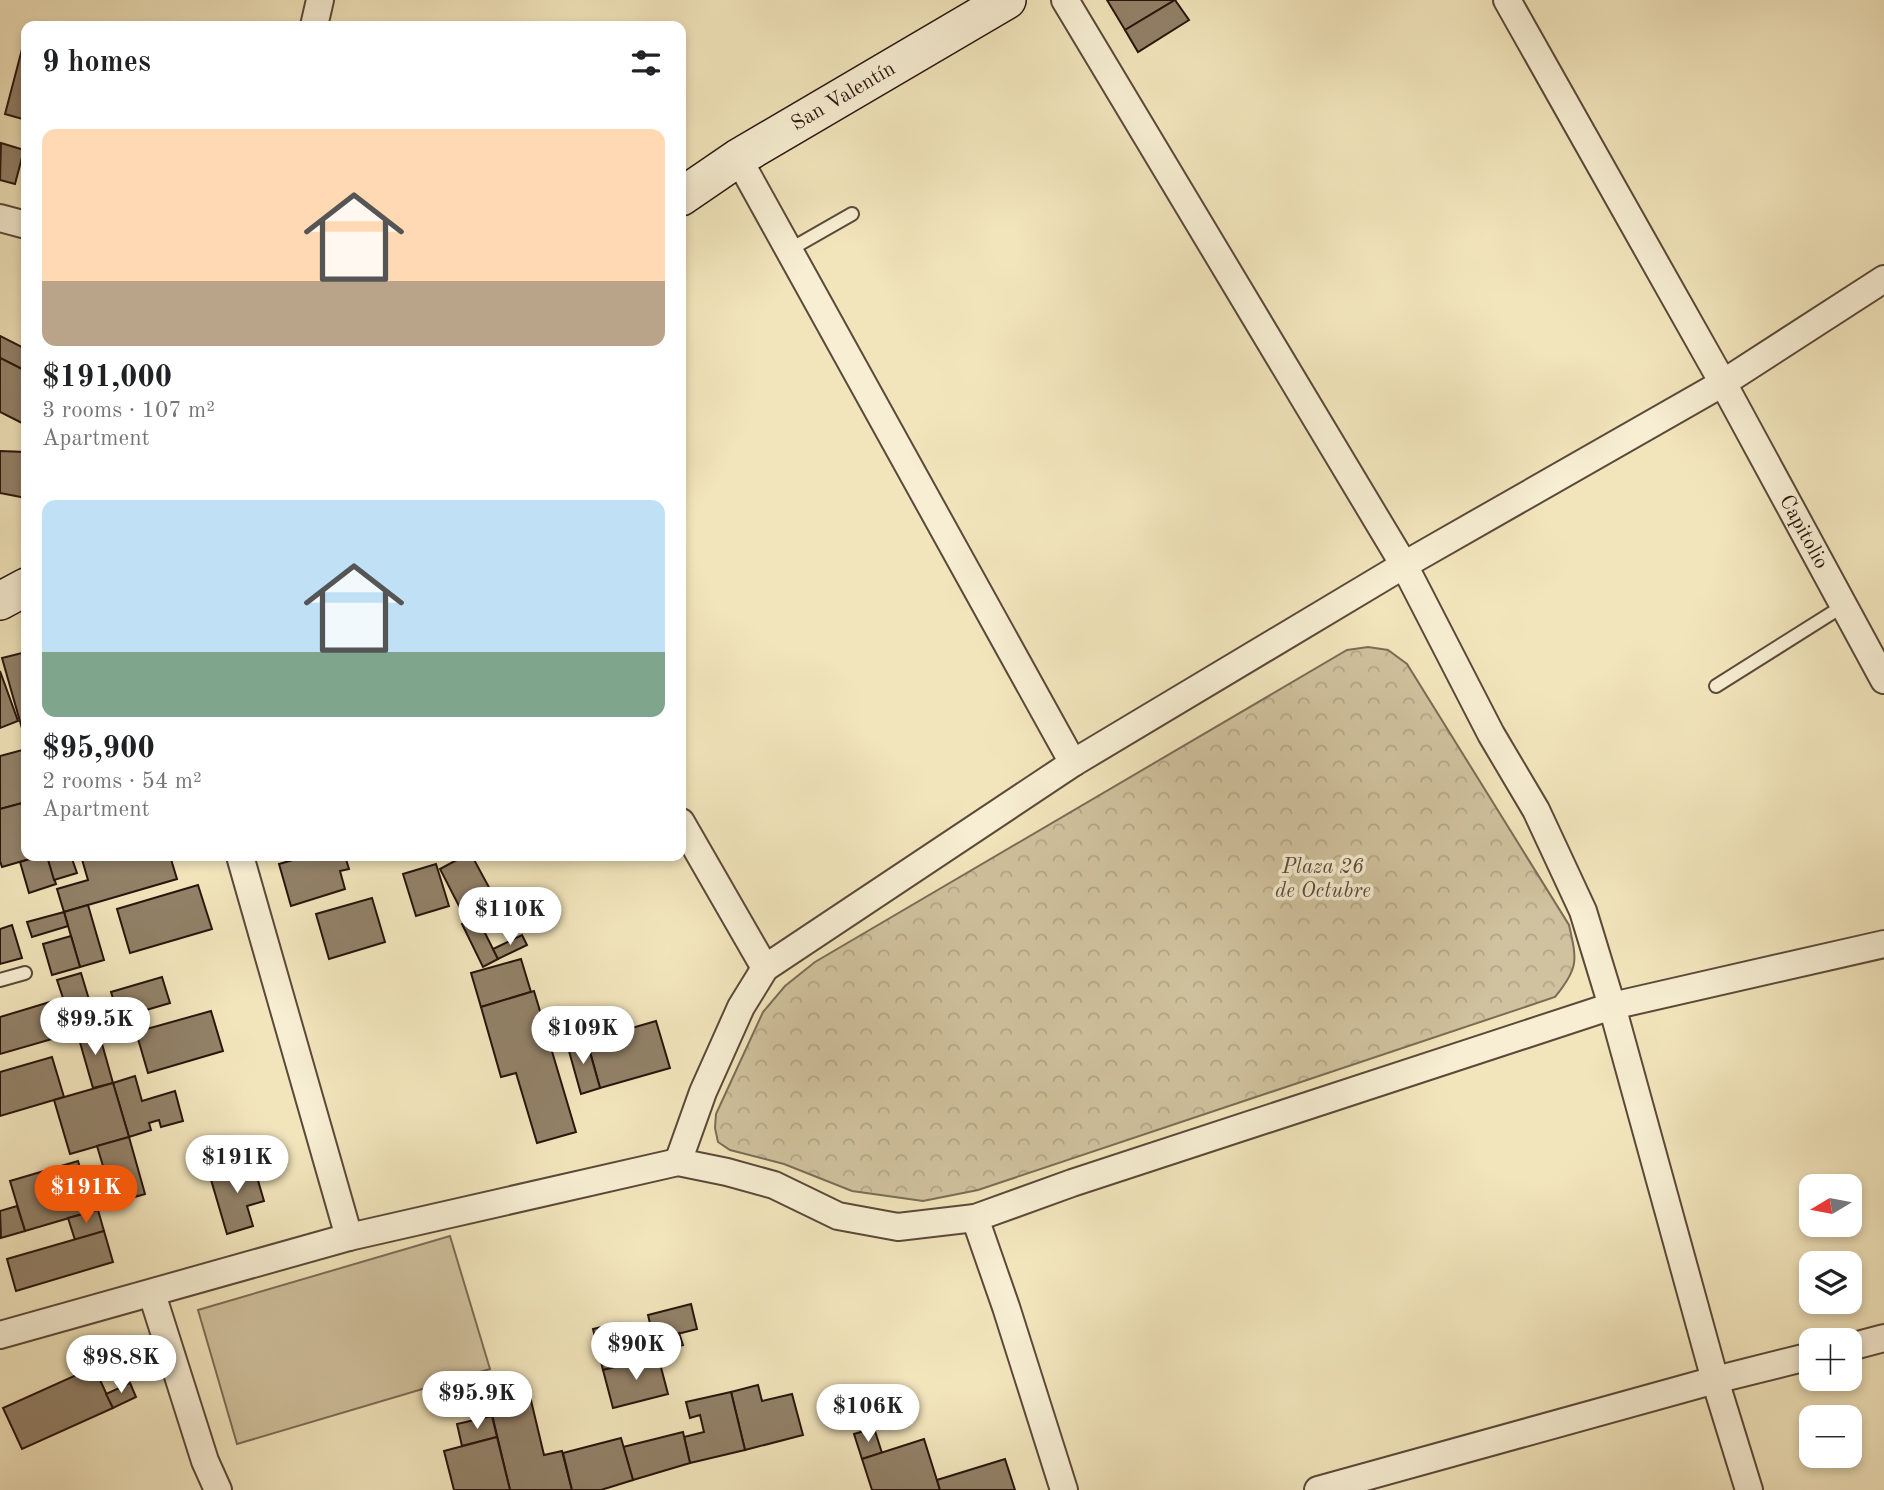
<!DOCTYPE html>
<html lang="en">
<head>
<meta charset="utf-8">
<style>
	body { margin:0; font-family:"Old Standard TT",serif; background:#f6f6f6; color:#202124; height:100vh; display:flex; flex-direction:column; font-size:26px; white-space:nowrap }
	* { box-sizing:border-box; margin:0 }
	p { font-size:23px; color:#757577 }
	.icon { flex:none; width:38px; height:38px; fill:none; stroke:currentColor; stroke-width:2; stroke-linecap:round; stroke-linejoin:round }
	.map { position:relative; flex:1; overflow:hidden }
	.details { position:absolute; left:21px; top:21px; width:665px; height:840px; display:flex; flex-direction:column; background:#fff; border-radius:14px; box-shadow:0 4px 10px #0003 }
	.details>* { flex:none }
	.needle { width:46px; rotate:260deg }
	.tools { position:absolute; left:1799px; top:1174px; display:grid; gap:14px }
	.tools a { display:grid; place-items:center; width:63px; height:63px; border-radius:14px; background:#fff; box-shadow:0 4px 10px #0003; font-size:35px }
	.price { position:absolute; translate:-50% -60px; padding:0 16px; border-radius:24px; background:#fff; color:#222; font-size:23px; line-height:46px; filter:drop-shadow(0 2px 4px #0008) }
	.price::after { content:''; position:absolute; left:50%; top:42px; width:21px; height:16px; margin-left:-10px; background:inherit; clip-path:polygon(0 0,100% 0,50% 100%) }
	.price.on { background:#ea580c; color:#fff }
	ul { padding:0; list-style:none }
	li { display:grid; align-content:center; gap:14px; height:371px; padding:0 21px }
	li span { display:grid; place-items:center; height:217px; border-radius:14px; color:#555 }
	li>.icon { margin-inline-start:auto }
	span .icon { width:126px; height:126px; fill:#fffc; stroke-width:1 }
	li b { font-size:30px }
	h2 { display:flex; justify-content:space-between; align-items:center; height:84px; padding:0 21px; font-size:30px }
	.map>svg:first-child { display:block }
	.grass { fill:#d0c29e; stroke:#7c6c56; stroke-width:2 }
	.park { fill:url(#park-crowns); stroke:#7c6c56; stroke-width:2 }
	.building { fill:#928168; stroke:#29150d; stroke-width:2 }
	.lines { fill:none; stroke-linecap:round; stroke-linejoin:round }
	.lane-casing { stroke:#5b4939; stroke-width:16 }
	.street-casing { stroke:#5b4939; stroke-width:30 }
	.secondary-casing { stroke:#29150d; stroke-width:40 }
	.lane { stroke:#f7eed3; stroke-width:12 }
	.street { stroke:#f7eed3; stroke-width:26 }
	.secondary { stroke:#f7eed3; stroke-width:37 }
	.labels { text-anchor:middle; dominant-baseline:central; stroke-width:7; stroke-linejoin:round; paint-order:stroke }
	.street-label { font-size:21px; fill:#29150d; stroke:#f7eed3 }
	.park-label { font-size:21px; font-style:italic; fill:#5b4938; stroke:#f7eed3 }
</style>
</head>
<body>
<div class="map">
<svg width="1884" height="1490" viewBox="0 0 1884 1490">
	<defs>
		<pattern id="park-crowns" width="20" height="18" patternUnits="userSpaceOnUse" patternTransform="scale(1.75)"><rect width="20" height="18" fill="#d0c29e"/><path d="M2 6a3 3 0 1 1 6 0M12 15a3 3 0 1 1 6 0" fill="none" stroke="#b3a687"/></pattern>
	</defs>
	<rect width="100%" height="100%" fill="#f2e5bc"/>
	<filter id="stains"><feTurbulence type="fractalNoise" baseFrequency=".00286" numOctaves="4"/><feColorMatrix values="0 0 0 0 .2 0 0 0 0 .09 0 0 0 0 .02 0 0 0 .5 -.17"/></filter>
	<radialGradient id="worn" r=".72"><stop offset=".6" stop-color="#630" stop-opacity="0"/><stop offset="1" stop-color="#630" stop-opacity=".3"/></radialGradient>
	<polygon class="grass" points="450,1236 490,1369 237,1444 198,1310"/>
	<path class="park" d="M1368,647l20,3 19,14 162,261c8,35 10,43 -14,72l-577,193 -55,11 -71,-10 -68,-27 -54,-14 -12,-8 -3,-14 1,-14 47,-102 22,-26 30,-24 532,-312z"/>
	<g class="building">
		<polygon points="1107,0 1175,0 1125,30"/>
		<polygon points="1175,0 1189,20 1138,52 1125,30"/>
		<polygon points="26,34 26,120 5,114"/>
		<polygon points="1,143 24,150 15,184 0,180"/>
		<polygon points="0,336 26,349 26,371 0,358"/>
		<polygon points="0,358 26,371 26,419 24,424 0,412"/>
		<polygon points="0,451 26,452 26,498 0,493"/>
		<polygon points="26,652 26,731 23,732 2,658"/>
		<polygon points="0,671 18,721 0,728"/>
		<polygon points="26,749 26,802 0,809 0,756"/>
		<polygon points="26,802 26,856 40,856 2,867 0,861 0,809"/>
		<polygon points="40,856 47,856 56,884 29,893 20,862"/>
		<polygon points="47,856 71,856 77,873 54,880"/>
		<polygon points="81,856 170,856 177,879 64,912 57,889 88,880"/>
		<polygon points="307,856 345,856 349,869 340,871 345,889 291,906 279,864"/>
		<polygon points="464,856 472,856 491,891 460,908 440,869"/>
		<polygon points="436,864 449,906 416,916 403,874"/>
		<polygon points="198,885 212,929 130,953 117,909"/>
		<polygon points="372,898 385,942 329,959 316,914"/>
		<polygon points="88,905 104,960 80,967 64,912"/>
		<polygon points="64,912 68,926 32,937 27,922"/>
		<polygon points="477,917 498,959 483,967 462,924"/>
		<polygon points="12,925 22,958 0,964 0,929"/>
		<polygon points="522,935 527,945 498,959 493,949"/>
		<polygon points="71,936 80,967 52,975 43,944"/>
		<polygon points="521,959 531,992 481,1007 471,973"/>
		<polygon points="81,973 97,1026 0,1054 0,1017 63,998 57,980"/>
		<polygon points="162,977 170,1003 119,1018 111,992"/>
		<polygon points="534,991 576,1132 537,1143 516,1073 501,1077 481,1007"/>
		<polygon points="211,1011 223,1051 148,1073 136,1032"/>
		<polygon points="656,1021 670,1068 600,1088 587,1041"/>
		<polygon points="97,1026 113,1083 93,1088 77,1032"/>
		<polygon points="586,1038 600,1088 581,1094 567,1044"/>
		<polygon points="52,1057 64,1097 0,1116 0,1072"/>
		<polygon points="135,1076 142,1101 175,1091 183,1121 161,1127 159,1120 149,1123 151,1130 129,1137 113,1083"/>
		<polygon points="113,1083 129,1137 70,1154 54,1100"/>
		<polygon points="129,1137 145,1194 114,1203 97,1146"/>
		<polygon points="252,1160 264,1201 247,1206 253,1226 227,1234 209,1173"/>
		<polygon points="78,1161 93,1211 25,1231 10,1181"/>
		<polygon points="17,1206 25,1231 1,1238 0,1211"/>
		<polygon points="98,1210 104,1231 75,1240 68,1218"/>
		<polygon points="104,1231 113,1262 16,1291 7,1259"/>
		<polygon points="691,1304 697,1329 654,1340 648,1315"/>
		<polygon points="619,1323 629,1364 603,1370 593,1329"/>
		<polygon points="679,1333 683,1345 656,1352 654,1340"/>
		<polygon points="658,1356 668,1394 613,1408 603,1370"/>
		<polygon points="94,1367 113,1408 22,1449 3,1408"/>
		<polygon points="130,1383 136,1397 113,1408 106,1394"/>
		<polygon points="758,1385 762,1401 792,1394 803,1435 745,1450 731,1392"/>
		<polygon points="529,1392 544,1455 562,1451 572,1490 510,1490 489,1402"/>
		<polygon points="731,1392 745,1450 690,1463 684,1437 704,1432 700,1415 690,1418 686,1402"/>
		<polygon points="492,1416 497,1437 462,1446 457,1424"/>
		<polygon points="874,1428 882,1453 862,1459 854,1434"/>
		<polygon points="683,1432 690,1463 633,1480 623,1447"/>
		<polygon points="497,1437 510,1490 454,1490 444,1451"/>
		<polygon points="621,1438 633,1480 601,1490 572,1490 563,1453"/>
		<polygon points="924,1439 940,1490 872,1490 862,1459"/>
		<polygon points="1005,1459 1015,1490 940,1490 937,1480"/>
	</g>
	<g class="lines">
		<defs>
			<g id="lane">
				<polyline points="789,250 852,214"/>
				<polyline points="1716,686 1843,606"/>
				<polyline points="0,980 25,973"/>
			</g>
			<g id="street">
				<polyline points="1065,0 1404,565 1491,734 1536,810 1583,911 1612,1006 1715,1380 1749,1490"/>
				<path id="s1" d="M1507,0l216,383 161,297"/>
				<polyline points="314,26 320,0"/>
				<polyline points="738,158 1073,763"/>
				<polyline points="0,218 26,225"/>
				<polyline points="681,822 765,968"/>
				<polyline points="240,856 349,1237"/>
				<polyline points="678,1162 703,1092 741,1007 765,968 1073,763 1404,565 1723,383 1884,279"/>
				<polyline points="975,1218 1006,1307 1064,1490"/>
				<polyline points="152,1294 205,1461 218,1490"/>
				<polyline points="0,1335 349,1237 678,1162 727,1172 774,1185 838,1216 898,1227 975,1218 1072,1183 1612,1006 1884,944"/>
				<polyline points="1850,1347 1884,1338"/>
				<polyline points="1318,1490 1715,1380 1811,1356"/>
			</g>
			<g id="secondary">
				<path id="s2" d="M681,197l57,-39 269,-158"/>
				<polyline points="0,601 26,587"/>
			</g>
		</defs>
		<use href="#lane" class="lane-casing"/>
		<use href="#street" class="street-casing"/>
		<use href="#secondary" class="secondary-casing"/>
		<use href="#lane" class="lane"/>
		<use href="#street" class="street"/>
		<use href="#secondary" class="secondary"/>
	</g>
	<g class="labels">
		<g class="street-label">
			<text stroke="none"><textPath href="#s2" startOffset="191">San Valentín</textPath></text>
			<text stroke="none"><textPath href="#s1" startOffset="609">Capitolio</textPath></text>
		</g>
		<g class="park-label">
			<text x="1323" y="867">Plaza 26<tspan x="1323" dy="24">de Octubre</tspan></text>
		</g>
	</g>
	<rect width="100%" height="100%" filter="url(#stains)"/>
	<rect width="100%" height="100%" fill="url(#worn)"/>
</svg>
<div class="tools">
<a><svg class="needle" viewBox="-14 -14 28 28"><path d="M0-13l5 13h-10z" fill="#e53935"/><path d="M0 13l5-13h-10z" fill="#757577"/></svg></a>
<a><svg class="icon" aria-label="layers" viewBox="0 0 24 24"><path d="M12 4l9 5-9 5-9-5zM3 14l9 5 9-5"/></svg></a>
<a>+</a>
<a>−</a>
</div>
<b class="price" style="left:510px;top:947px">$110K</b>
<b class="price" style="left:95px;top:1057px">$99.5K</b>
<b class="price" style="left:583px;top:1066px">$109K</b>
<b class="price" style="left:237px;top:1195px">$191K</b>
<b class="price on" style="left:86px;top:1225px">$191K</b>
<b class="price" style="left:636px;top:1382px">$90K</b>
<b class="price" style="left:121px;top:1395px">$98.8K</b>
<b class="price" style="left:477px;top:1431px">$95.9K</b>
<b class="price" style="left:868px;top:1444px">$106K</b>
<section class="details">
<h2>9 homes<svg class="icon" aria-label="filters" viewBox="0 0 24 24"><path d="M4 7h16M4 17h16"/><circle cx="9" cy="7" r="2"/><circle cx="15" cy="17" r="2"/></svg></h2>
<ul>
<li><span style="background:linear-gradient(#ffd9b3 70%,#b9a48a 0)"><svg class="icon" aria-label="home" viewBox="0 0 24 24"><path d="M3 11l9-7 9 7M6 9v11h12V9"/></svg></span><div><b>$191,000</b><p>3 rooms · 107 m²</p><p>Apartment</p></div></li>
<li><span style="background:linear-gradient(#bfe0f5 70%,#7fa58c 0)"><svg class="icon" aria-label="home" viewBox="0 0 24 24"><path d="M3 11l9-7 9 7M6 9v11h12V9"/></svg></span><div><b>$95,900</b><p>2 rooms · 54 m²</p><p>Apartment</p></div></li>
</ul>
</section>
</div>
</body>
</html>
